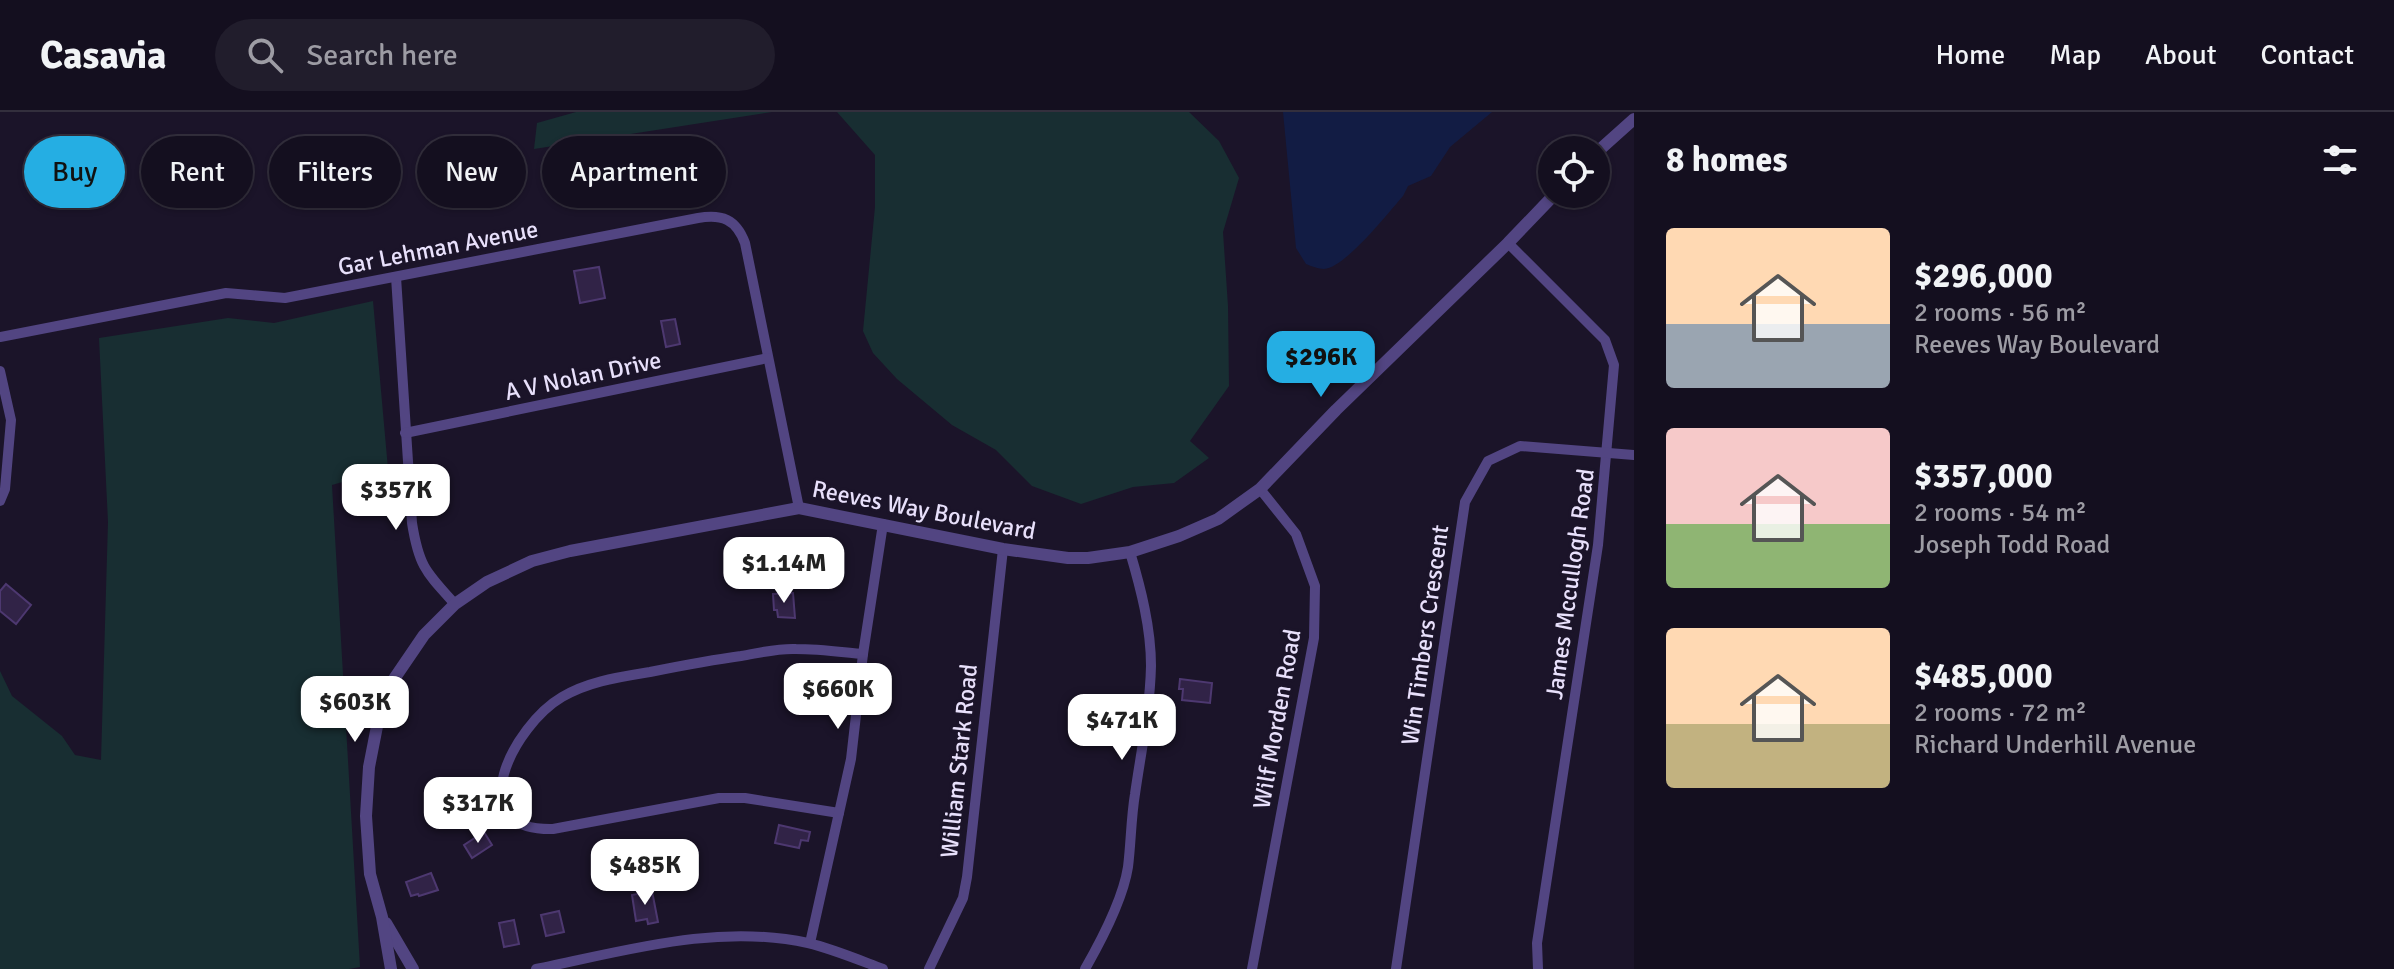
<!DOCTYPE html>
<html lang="en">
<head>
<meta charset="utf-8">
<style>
	body { margin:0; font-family:Signika,sans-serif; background:#211d2c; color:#f1f3f6; height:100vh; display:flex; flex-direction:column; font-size:30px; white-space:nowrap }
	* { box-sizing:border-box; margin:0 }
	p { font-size:26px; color:#9d9ca4 }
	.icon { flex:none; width:44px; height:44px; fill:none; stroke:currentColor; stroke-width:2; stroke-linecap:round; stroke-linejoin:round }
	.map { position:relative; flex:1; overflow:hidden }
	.sheet { display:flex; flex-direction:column; background:#140f1f; width:760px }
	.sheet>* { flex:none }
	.banner { position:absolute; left:24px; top:24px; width:760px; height:72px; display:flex; gap:16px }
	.buttons { position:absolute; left:1538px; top:24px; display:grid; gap:16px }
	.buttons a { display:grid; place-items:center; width:72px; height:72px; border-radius:50%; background:#140f1f; box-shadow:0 2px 6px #0004,0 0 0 2px #332f3d; font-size:40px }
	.price { position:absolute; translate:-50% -68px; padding:0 18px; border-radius:16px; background:#fff; color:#222; font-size:26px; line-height:52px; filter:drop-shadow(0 2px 4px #0008) }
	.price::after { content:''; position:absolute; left:50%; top:48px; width:24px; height:18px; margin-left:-12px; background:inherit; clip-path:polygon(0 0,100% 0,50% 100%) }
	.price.current { background:#25aee3; color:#111 }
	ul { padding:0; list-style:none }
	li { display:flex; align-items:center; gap:24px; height:200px; padding:0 32px }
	li span { display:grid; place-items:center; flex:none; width:224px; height:160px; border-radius:8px; color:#555 }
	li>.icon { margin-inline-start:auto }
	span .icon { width:96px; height:96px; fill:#fffc; stroke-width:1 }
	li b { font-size:34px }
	h2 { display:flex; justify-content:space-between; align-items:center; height:96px; padding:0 32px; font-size:34px }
	.chip { padding:0 28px; border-radius:36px; background:#140f1f; box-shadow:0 2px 6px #0004,0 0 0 2px #332f3d; font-size:28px; line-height:72px }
	.chip.current { background:#25aee3; color:#111 }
	header { display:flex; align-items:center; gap:48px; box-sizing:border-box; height:112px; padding:0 40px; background:#140f1f; border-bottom:2px solid #332f3d }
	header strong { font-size:38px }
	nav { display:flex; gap:44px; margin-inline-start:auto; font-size:28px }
	.search { width:560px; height:72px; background:#211d2c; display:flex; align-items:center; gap:20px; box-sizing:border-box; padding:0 28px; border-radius:44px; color:#9d9ca4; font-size:30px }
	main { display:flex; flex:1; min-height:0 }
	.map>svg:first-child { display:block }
	.green { fill:#182e32 }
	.water { fill:#121c44 }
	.building { fill:#312347; stroke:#4d3870; stroke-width:2 }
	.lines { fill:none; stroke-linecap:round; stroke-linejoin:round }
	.minor { stroke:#524582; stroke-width:10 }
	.tertiary { stroke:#524582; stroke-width:12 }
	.labels { text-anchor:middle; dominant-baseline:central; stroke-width:6; stroke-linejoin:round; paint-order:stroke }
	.street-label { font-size:24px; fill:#e8e0fb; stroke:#1b1429 }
</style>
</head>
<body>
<header>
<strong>Casavia</strong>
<div class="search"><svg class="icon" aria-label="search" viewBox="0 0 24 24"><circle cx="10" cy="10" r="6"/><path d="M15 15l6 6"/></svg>Search here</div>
<nav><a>Home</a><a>Map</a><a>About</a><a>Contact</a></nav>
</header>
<main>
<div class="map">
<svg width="1634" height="857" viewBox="0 0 1634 857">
	<rect width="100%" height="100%" fill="#1b1429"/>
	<g class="green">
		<polygon points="576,0 772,0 534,37 537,11"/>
		<polygon points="837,0 1189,0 1219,29 1239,66 1223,120 1228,194 1229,274 1190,329 1209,346 1174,371 1133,375 1081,392 1032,374 996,338 952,313 897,267 873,241 863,219 875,95 875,43"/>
		<polygon points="373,189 388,357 332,373 360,855 349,857 0,857 0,559 12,584 62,624 75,643 101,648 108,410 99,226 228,206 274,211"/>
	</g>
	<path class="water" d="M1283,0h209l-42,35 -19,29 -23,10 -5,10c-14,16 -58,72 -79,73 -5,0 -13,-3 -18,-5l-10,-16z"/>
	<g class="building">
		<polygon points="599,155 605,186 580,191 574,159"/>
		<polygon points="675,207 680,232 666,235 661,209"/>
		<polygon points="6,472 31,493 16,512 0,499 0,479"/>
		<polygon points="793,481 795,506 778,505 777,498 774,498 773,482"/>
		<polygon points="1180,567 1212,571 1210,591 1182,588 1183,577 1179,577"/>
		<polygon points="779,713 810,720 808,729 801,728 799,736 775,731"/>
		<polygon points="484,720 492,733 472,746 464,733"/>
		<polygon points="431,761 438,778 419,784 418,782 411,784 406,770"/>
		<polygon points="652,779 658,810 648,812 647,807 636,809 632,783"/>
		<polygon points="559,799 564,820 546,824 541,803"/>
		<polygon points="514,808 519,832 504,835 499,811"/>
	</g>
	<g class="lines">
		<g class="minor">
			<polyline points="1508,131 1605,228 1614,253 1598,433 1537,831 1538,857"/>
			<path d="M396,165l16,246c7,44 14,49 43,81"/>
			<path d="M0,225l226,-44 59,5 413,-80c24,-4 38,1 47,25l54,265"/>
			<polyline points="0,259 11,308 5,377 0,389"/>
			<polyline points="405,321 768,246"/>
			<path d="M839,701l-94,-15h-26l-166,31c-95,2 -39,-104 9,-132 27,-16 58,-20 88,-25 30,-6 61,-12 91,-16 18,-3 37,-8 55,-7 22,0 45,3 67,5"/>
			<polyline points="810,831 851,647 863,542 883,412"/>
			<path d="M536,857c89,-18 181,-46 272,-26 25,6 51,17 75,26"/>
			<polyline points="929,857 963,786 967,765 1003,437"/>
			<path d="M1085,857c16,-28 38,-70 43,-102 3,-24 3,-49 7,-73 6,-42 15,-85 16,-128 0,-38 -10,-77 -21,-114"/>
			<polyline points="1252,857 1314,526 1315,474 1296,422 1260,377"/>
			<polyline points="1396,857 1465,390 1488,349 1520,334 1634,343"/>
		</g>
		<g class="tertiary">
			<polyline points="1596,41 1634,7"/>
			<polyline points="386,811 413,857"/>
			<polyline points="391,857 382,805 370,762 366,704 369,655 380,599 394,567 424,523 455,492 487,470 532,449 570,439 799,396 1003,437 1068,446 1088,446 1130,440 1179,424 1218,407 1260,377 1336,298 1508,131 1555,82"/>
		</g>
	</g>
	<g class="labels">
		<g class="street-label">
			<text transform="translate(438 136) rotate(-11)">Gar Lehman Avenue</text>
			<text transform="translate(583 264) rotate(-12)">A V Nolan Drive</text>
			<text transform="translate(924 398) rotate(11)">Reeves Way Boulevard</text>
			<text transform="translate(1570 472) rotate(-82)">James Mccullogh Road</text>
			<text transform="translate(1425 523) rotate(-82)">Win Timbers Crescent</text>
			<text transform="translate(1277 607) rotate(-80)">Wilf Morden Road</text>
			<text transform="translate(959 649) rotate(-84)">William Stark Road</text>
		</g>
	</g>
</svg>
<div class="buttons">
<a><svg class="icon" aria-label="locate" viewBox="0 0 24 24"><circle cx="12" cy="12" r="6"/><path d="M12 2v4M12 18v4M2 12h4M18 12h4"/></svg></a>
</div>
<b class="price current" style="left:1321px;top:287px">$296K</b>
<b class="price" style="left:396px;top:420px">$357K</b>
<b class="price" style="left:784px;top:493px">$1.14M</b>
<b class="price" style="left:838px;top:619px">$660K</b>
<b class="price" style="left:355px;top:632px">$603K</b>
<b class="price" style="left:1122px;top:650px">$471K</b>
<b class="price" style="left:478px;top:733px">$317K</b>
<b class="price" style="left:645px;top:795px">$485K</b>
<div class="banner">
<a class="chip current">Buy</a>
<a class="chip">Rent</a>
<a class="chip">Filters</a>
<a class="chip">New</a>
<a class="chip">Apartment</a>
</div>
</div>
<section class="sheet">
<h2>8 homes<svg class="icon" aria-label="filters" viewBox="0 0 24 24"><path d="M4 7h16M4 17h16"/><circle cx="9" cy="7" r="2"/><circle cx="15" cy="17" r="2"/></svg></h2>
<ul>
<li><span style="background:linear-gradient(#ffd9b3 60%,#9aa5b1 0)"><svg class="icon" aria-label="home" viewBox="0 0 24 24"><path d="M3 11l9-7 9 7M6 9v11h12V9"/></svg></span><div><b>$296,000</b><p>2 rooms · 56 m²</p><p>Reeves Way Boulevard</p></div></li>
<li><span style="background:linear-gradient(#f6c9c9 60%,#8fb573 0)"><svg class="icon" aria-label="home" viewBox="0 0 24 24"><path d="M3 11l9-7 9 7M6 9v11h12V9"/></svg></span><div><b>$357,000</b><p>2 rooms · 54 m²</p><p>Joseph Todd Road</p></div></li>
<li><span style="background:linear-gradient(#ffd9b3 60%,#c2b280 0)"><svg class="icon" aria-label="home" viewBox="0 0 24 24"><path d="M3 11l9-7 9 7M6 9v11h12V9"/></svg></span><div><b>$485,000</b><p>2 rooms · 72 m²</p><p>Richard Underhill Avenue</p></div></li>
</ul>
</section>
</main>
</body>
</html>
